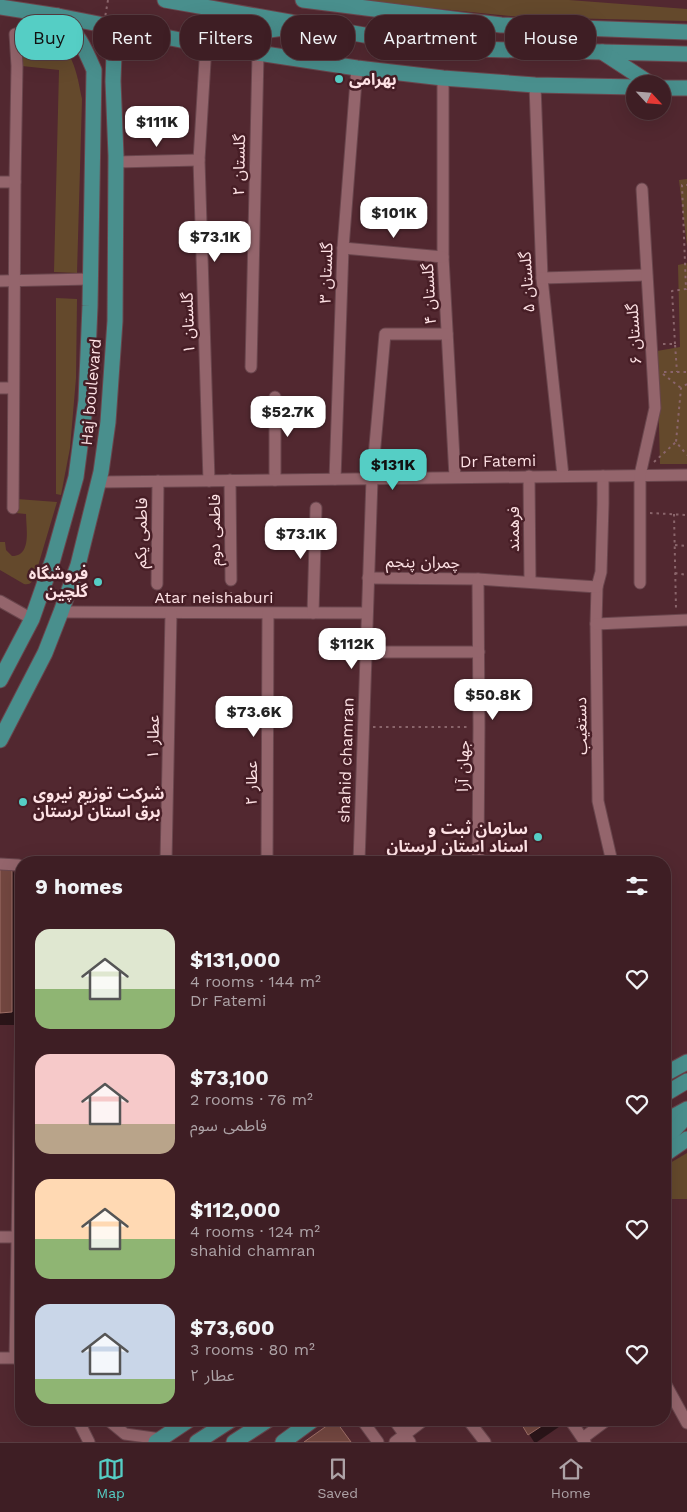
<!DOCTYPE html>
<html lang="en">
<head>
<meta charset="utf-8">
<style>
	body { margin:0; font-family:"Work Sans","Noto Sans Arabic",sans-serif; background:#45272c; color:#f1f3f6; height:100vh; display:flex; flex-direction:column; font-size:19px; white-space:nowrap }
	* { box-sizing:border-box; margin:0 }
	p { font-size:16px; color:#ada2a6 }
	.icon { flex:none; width:28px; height:28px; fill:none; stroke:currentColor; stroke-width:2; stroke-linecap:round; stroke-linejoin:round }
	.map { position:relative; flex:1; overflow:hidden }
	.drawer { position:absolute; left:15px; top:856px; width:656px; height:570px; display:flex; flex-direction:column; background:#3e1e24; border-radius:20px; box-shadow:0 5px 20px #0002,0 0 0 1px #573c41 }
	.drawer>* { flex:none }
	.guide { position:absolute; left:15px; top:15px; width:658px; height:45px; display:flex; gap:10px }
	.needle { width:32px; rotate:116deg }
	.fabs { position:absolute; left:626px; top:75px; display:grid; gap:10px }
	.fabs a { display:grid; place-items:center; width:45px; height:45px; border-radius:50%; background:#3e1e24; box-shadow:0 5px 20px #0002,0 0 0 1px #573c41; font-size:25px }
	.price { position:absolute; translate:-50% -42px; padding:0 11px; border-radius:10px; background:#fff; color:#222; font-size:16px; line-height:32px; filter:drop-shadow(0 1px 2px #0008) }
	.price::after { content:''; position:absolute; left:50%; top:30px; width:15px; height:11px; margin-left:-8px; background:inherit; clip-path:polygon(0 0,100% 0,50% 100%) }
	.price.on { background:#55cec5; color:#111 }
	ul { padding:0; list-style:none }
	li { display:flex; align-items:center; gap:15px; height:125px; padding:0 20px }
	li span { display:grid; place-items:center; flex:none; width:140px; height:100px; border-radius:15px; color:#555 }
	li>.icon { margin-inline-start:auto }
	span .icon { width:60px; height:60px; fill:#fffc; stroke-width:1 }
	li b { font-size:21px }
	h2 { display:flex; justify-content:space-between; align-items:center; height:60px; padding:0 20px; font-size:21px }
	.chip { padding:0 18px; border-radius:20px; background:#3e1e24; box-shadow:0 5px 20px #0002,0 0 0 1px #573c41; font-size:18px; line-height:45px }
	.chip.on { background:#55cec5; color:#111 }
	.dock { display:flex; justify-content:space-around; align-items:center; height:70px; border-top:1px solid #573c41; background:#3e1e24; font-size:14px; color:#ada2a6 }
	.dock a { display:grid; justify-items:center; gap:2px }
	.dock .on { color:#55cec5 }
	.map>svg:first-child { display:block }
	.green { fill:#64492c }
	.shadow { fill:#0007 }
	.building { fill:#734740; stroke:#a17169 }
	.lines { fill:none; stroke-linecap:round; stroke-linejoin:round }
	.minor-casing { stroke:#6a464d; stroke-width:13 }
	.major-casing { stroke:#6a464d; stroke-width:17 }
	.path { stroke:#8a656b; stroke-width:2; stroke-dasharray:2.5 4; stroke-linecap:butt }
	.minor { stroke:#94656c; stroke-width:11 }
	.major { stroke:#498f8d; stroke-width:15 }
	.path-bridge { stroke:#8a656b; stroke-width:2; stroke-dasharray:2.5 4; stroke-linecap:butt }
	.poi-dot { fill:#55cec5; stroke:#471e26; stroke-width:2 }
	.labels { text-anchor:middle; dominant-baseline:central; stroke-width:5; stroke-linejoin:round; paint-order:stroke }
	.poi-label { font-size:16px; font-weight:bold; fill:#fee2e5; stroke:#471e26; text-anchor:start }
	.street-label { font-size:16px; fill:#fee2e5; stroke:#471e26 }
</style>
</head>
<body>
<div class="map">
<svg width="687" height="1442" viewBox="0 0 687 1442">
	<rect width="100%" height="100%" fill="#522830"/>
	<g class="green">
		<polygon points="351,0 569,0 687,9 687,21 520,17"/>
		<path d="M24,34c6,1 13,1 20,2 29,7 33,38 38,63l-5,174 -23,-1 5,-202 -37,-4z"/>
		<polygon points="687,179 687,246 679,180"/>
		<polygon points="687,263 687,464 660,464 657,351 680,347 678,265"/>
		<polygon points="56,298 77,299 76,378 70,448 61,495 56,494"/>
		<path d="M17,499l40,3 -22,74c-3,6 -4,9 -11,8l-24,-14v-28h5l1,8 6,6c20,0 14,-28 14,-42l-10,-1z"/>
		<polygon points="687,1153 687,1199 667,1199 665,1197 665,1166"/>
	</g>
	<g class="shadow">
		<polygon points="0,867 11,868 19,881 19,1025 0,1025"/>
		<polygon points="520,1420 565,1420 566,1422 537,1442 534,1442"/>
	</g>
	<g class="building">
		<polygon points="0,866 12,867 12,1012 0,1013"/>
		<polygon points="335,1420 351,1442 304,1442"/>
		<polygon points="519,1420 551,1420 528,1435"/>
	</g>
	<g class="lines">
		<defs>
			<g id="minor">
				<polyline points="206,45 199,160 209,481"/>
				<polyline points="443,78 443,257 455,477"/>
				<polyline points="535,85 542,278 563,476"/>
				<polyline points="116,162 199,160"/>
				<polyline points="0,182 15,182"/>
				<polyline points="343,248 443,257"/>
				<polyline points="542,278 646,275"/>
				<polyline points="0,281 90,279"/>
				<polyline points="251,367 258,54"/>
				<polyline points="0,388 13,388"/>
				<polyline points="275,397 275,480"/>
				<polyline points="529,476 530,581"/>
				<polyline points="603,476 603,504 601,572 597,587 596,624 598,801 612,862"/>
				<polyline points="335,479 343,248 357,68"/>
				<polyline points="230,480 231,580"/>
				<polyline points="99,482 687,475"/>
				<polyline points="13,508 15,182 17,66 15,34"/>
				<polyline points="368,578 478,579 597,587"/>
				<polyline points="478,579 479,727 478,862"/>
				<polyline points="640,583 640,475 655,408 642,189"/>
				<polyline points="157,584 158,481"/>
				<polyline points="0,601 32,619"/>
				<polyline points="61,612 366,613"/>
				<polyline points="313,613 316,508"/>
				<polyline points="596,624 687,620"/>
				<polyline points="380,652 479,652"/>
				<polyline points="166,862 171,613"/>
				<polyline points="267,862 268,614"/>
				<polyline points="359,862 372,479 385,334 447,334"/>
				<polyline points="0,864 18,865 21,867"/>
				<polyline points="0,1237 21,1237"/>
				<polyline points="0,1358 21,1358"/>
				<polyline points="15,1358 21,1016"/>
				<polyline points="665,1383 687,1423"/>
				<polyline points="78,1420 89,1442"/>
				<polyline points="108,1420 125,1434 161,1439"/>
				<polyline points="362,1420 378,1442"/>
				<polyline points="394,1420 410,1442"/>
				<polyline points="468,1420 485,1442"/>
				<polyline points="570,1420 585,1442"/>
				<polyline points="583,1438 607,1420"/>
				<polyline points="395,1442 424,1420"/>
			</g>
			<g id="major">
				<polyline points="165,0 364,35 471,49 687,54"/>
				<polyline points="303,0 501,25 687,32"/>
				<polyline points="0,7 58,16 206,45 357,68 443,78 535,85 635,87"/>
				<path d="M398,33c10,0 23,4 19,-12l-15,-8"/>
				<polyline points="190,39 207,35 248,33 291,27"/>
				<path d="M463,47l-8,-3 -4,-4c2,-15 11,-14 24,-14"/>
				<polyline points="602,52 651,84"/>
				<polyline points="662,88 687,88"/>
				<path d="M0,680l32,-61 21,-60 23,-82 10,-76 4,-95 4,-236c-10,-23 -16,-37 -36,-54"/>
				<polyline points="0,740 45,653 61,612 78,565 101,472 108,422 115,321 116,156 113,81 114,54 119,29"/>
				<polyline points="665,1074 687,1062"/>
				<polyline points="665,1094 687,1081"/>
				<polyline points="665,1121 687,1109"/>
				<polyline points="665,1140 687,1116"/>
				<polyline points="665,1154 687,1139"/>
				<polyline points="156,1442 189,1420"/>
				<polyline points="197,1442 231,1420"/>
				<polyline points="234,1442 268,1420"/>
				<polyline points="283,1442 313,1420"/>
			</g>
		</defs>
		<use href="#minor" class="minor-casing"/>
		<use href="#major" class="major-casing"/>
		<g class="path">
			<polyline points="101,41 101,47"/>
			<polyline points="663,344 675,344 677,372"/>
			<polyline points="675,344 672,291 686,289 682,185 687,185"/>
			<polyline points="664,372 687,372"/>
			<polyline points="663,374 681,388"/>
			<polyline points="687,384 681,388 676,442 687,455"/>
			<polyline points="654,462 676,442"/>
			<polyline points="650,513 687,515"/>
			<polyline points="674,514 676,609"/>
			<polyline points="675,545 687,546"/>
			<polyline points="675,573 687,575"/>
			<polyline points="231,601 231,591"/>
			<polyline points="373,727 469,727"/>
		</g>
		<use href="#minor" class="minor"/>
		<use href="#major" class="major"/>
		<polyline class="path-bridge" points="101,41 108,0"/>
	</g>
	<g class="poi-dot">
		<circle cx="339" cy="79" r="5"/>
		<circle cx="98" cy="582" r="5"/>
		<circle cx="23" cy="802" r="5"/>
		<circle cx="538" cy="837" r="5"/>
	</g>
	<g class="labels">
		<g class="poi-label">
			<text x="349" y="79">بهرامی</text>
			<text x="88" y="573" text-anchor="end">فروشگاه<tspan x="88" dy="18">گلچین</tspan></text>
			<text x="33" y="793">شرکت توزیع نیروی<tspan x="33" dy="18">برق استان لرستان</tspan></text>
			<text x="528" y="828" text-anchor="end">سازمان ثبت و<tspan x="528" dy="18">اسناد استان لرستان</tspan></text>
		</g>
		<g class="street-label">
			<text transform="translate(239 165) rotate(-89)">گلستان ۲</text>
			<text transform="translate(326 273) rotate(-88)">گلستان ۳</text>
			<text transform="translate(527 282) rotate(-94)">گلستان ۵</text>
			<text transform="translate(429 294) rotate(-93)">گلستان ۴</text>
			<text transform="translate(188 323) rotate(-92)">گلستان ۱</text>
			<text transform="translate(634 334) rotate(-94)">گلستان ۶</text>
			<text transform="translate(91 392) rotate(-85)">Haj boulevard</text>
			<text transform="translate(498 461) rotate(-1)">Dr Fatemi</text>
			<text transform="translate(513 529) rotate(-90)">فرهمند</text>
			<text transform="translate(214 530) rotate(-90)">فاطمی دوم</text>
			<text transform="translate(141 533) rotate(-89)">فاطمی یکم</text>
			<text transform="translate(423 562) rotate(1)">چمران پنجم</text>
			<text x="214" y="597">Atar neishaburi</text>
			<text transform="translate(581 726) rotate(-91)">دستغیب</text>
			<text transform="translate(153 737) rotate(-89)">عطار ۱</text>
			<text transform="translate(346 760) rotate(-88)">shahid chamran</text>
			<text transform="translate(463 766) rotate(-89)">جهان آرا</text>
			<text transform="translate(251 783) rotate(-90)">عطار ۲</text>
		</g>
	</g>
</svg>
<div class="fabs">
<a><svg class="needle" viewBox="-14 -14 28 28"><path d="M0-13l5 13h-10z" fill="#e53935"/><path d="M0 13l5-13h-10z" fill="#ada2a6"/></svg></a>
</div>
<b class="price" style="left:157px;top:148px">$111K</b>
<b class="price" style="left:394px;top:239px">$101K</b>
<b class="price" style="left:215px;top:263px">$73.1K</b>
<b class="price" style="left:288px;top:438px">$52.7K</b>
<b class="price on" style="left:393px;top:491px">$131K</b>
<b class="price" style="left:301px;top:560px">$73.1K</b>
<b class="price" style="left:352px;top:670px">$112K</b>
<b class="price" style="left:493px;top:721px">$50.8K</b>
<b class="price" style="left:254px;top:738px">$73.6K</b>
<div class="guide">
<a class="chip on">Buy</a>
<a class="chip">Rent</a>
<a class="chip">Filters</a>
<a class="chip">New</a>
<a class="chip">Apartment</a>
<a class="chip">House</a>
</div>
<section class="drawer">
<h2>9 homes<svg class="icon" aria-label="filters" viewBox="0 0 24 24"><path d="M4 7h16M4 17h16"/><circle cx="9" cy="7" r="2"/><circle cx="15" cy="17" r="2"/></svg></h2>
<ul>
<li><span style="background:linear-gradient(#dfe7d0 60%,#8fb573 0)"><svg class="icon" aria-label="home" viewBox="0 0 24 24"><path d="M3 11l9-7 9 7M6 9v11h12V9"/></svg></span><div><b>$131,000</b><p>4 rooms · 144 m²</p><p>Dr Fatemi</p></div><svg class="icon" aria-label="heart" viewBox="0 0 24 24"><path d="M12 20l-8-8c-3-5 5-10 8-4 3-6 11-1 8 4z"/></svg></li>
<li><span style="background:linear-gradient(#f6c9c9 70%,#b9a48a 0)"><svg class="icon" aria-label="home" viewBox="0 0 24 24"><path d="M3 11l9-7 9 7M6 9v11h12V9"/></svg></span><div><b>$73,100</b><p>2 rooms · 76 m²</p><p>فاطمی سوم</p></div><svg class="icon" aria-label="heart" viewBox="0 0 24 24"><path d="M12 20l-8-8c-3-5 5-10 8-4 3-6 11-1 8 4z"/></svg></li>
<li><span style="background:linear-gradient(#ffd9b3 60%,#8fb573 0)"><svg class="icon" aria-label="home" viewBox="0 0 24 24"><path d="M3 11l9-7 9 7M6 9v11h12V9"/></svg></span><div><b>$112,000</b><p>4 rooms · 124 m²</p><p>shahid chamran</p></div><svg class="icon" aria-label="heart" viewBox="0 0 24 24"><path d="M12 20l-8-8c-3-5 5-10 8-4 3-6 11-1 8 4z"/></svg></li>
<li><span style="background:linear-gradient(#c9d6e8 75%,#8fb573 0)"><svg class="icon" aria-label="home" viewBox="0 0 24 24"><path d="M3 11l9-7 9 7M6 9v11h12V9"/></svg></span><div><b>$73,600</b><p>3 rooms · 80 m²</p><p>عطار ۲</p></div><svg class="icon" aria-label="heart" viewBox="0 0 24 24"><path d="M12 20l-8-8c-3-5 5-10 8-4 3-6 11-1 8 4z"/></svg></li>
</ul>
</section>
</div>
<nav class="dock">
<a class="on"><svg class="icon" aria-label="map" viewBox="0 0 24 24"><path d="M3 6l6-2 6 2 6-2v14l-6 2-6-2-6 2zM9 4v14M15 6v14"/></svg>Map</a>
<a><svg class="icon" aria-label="saved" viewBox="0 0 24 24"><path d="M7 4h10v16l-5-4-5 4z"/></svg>Saved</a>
<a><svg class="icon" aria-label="home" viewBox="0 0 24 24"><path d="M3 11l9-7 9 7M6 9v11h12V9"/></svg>Home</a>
</nav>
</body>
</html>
